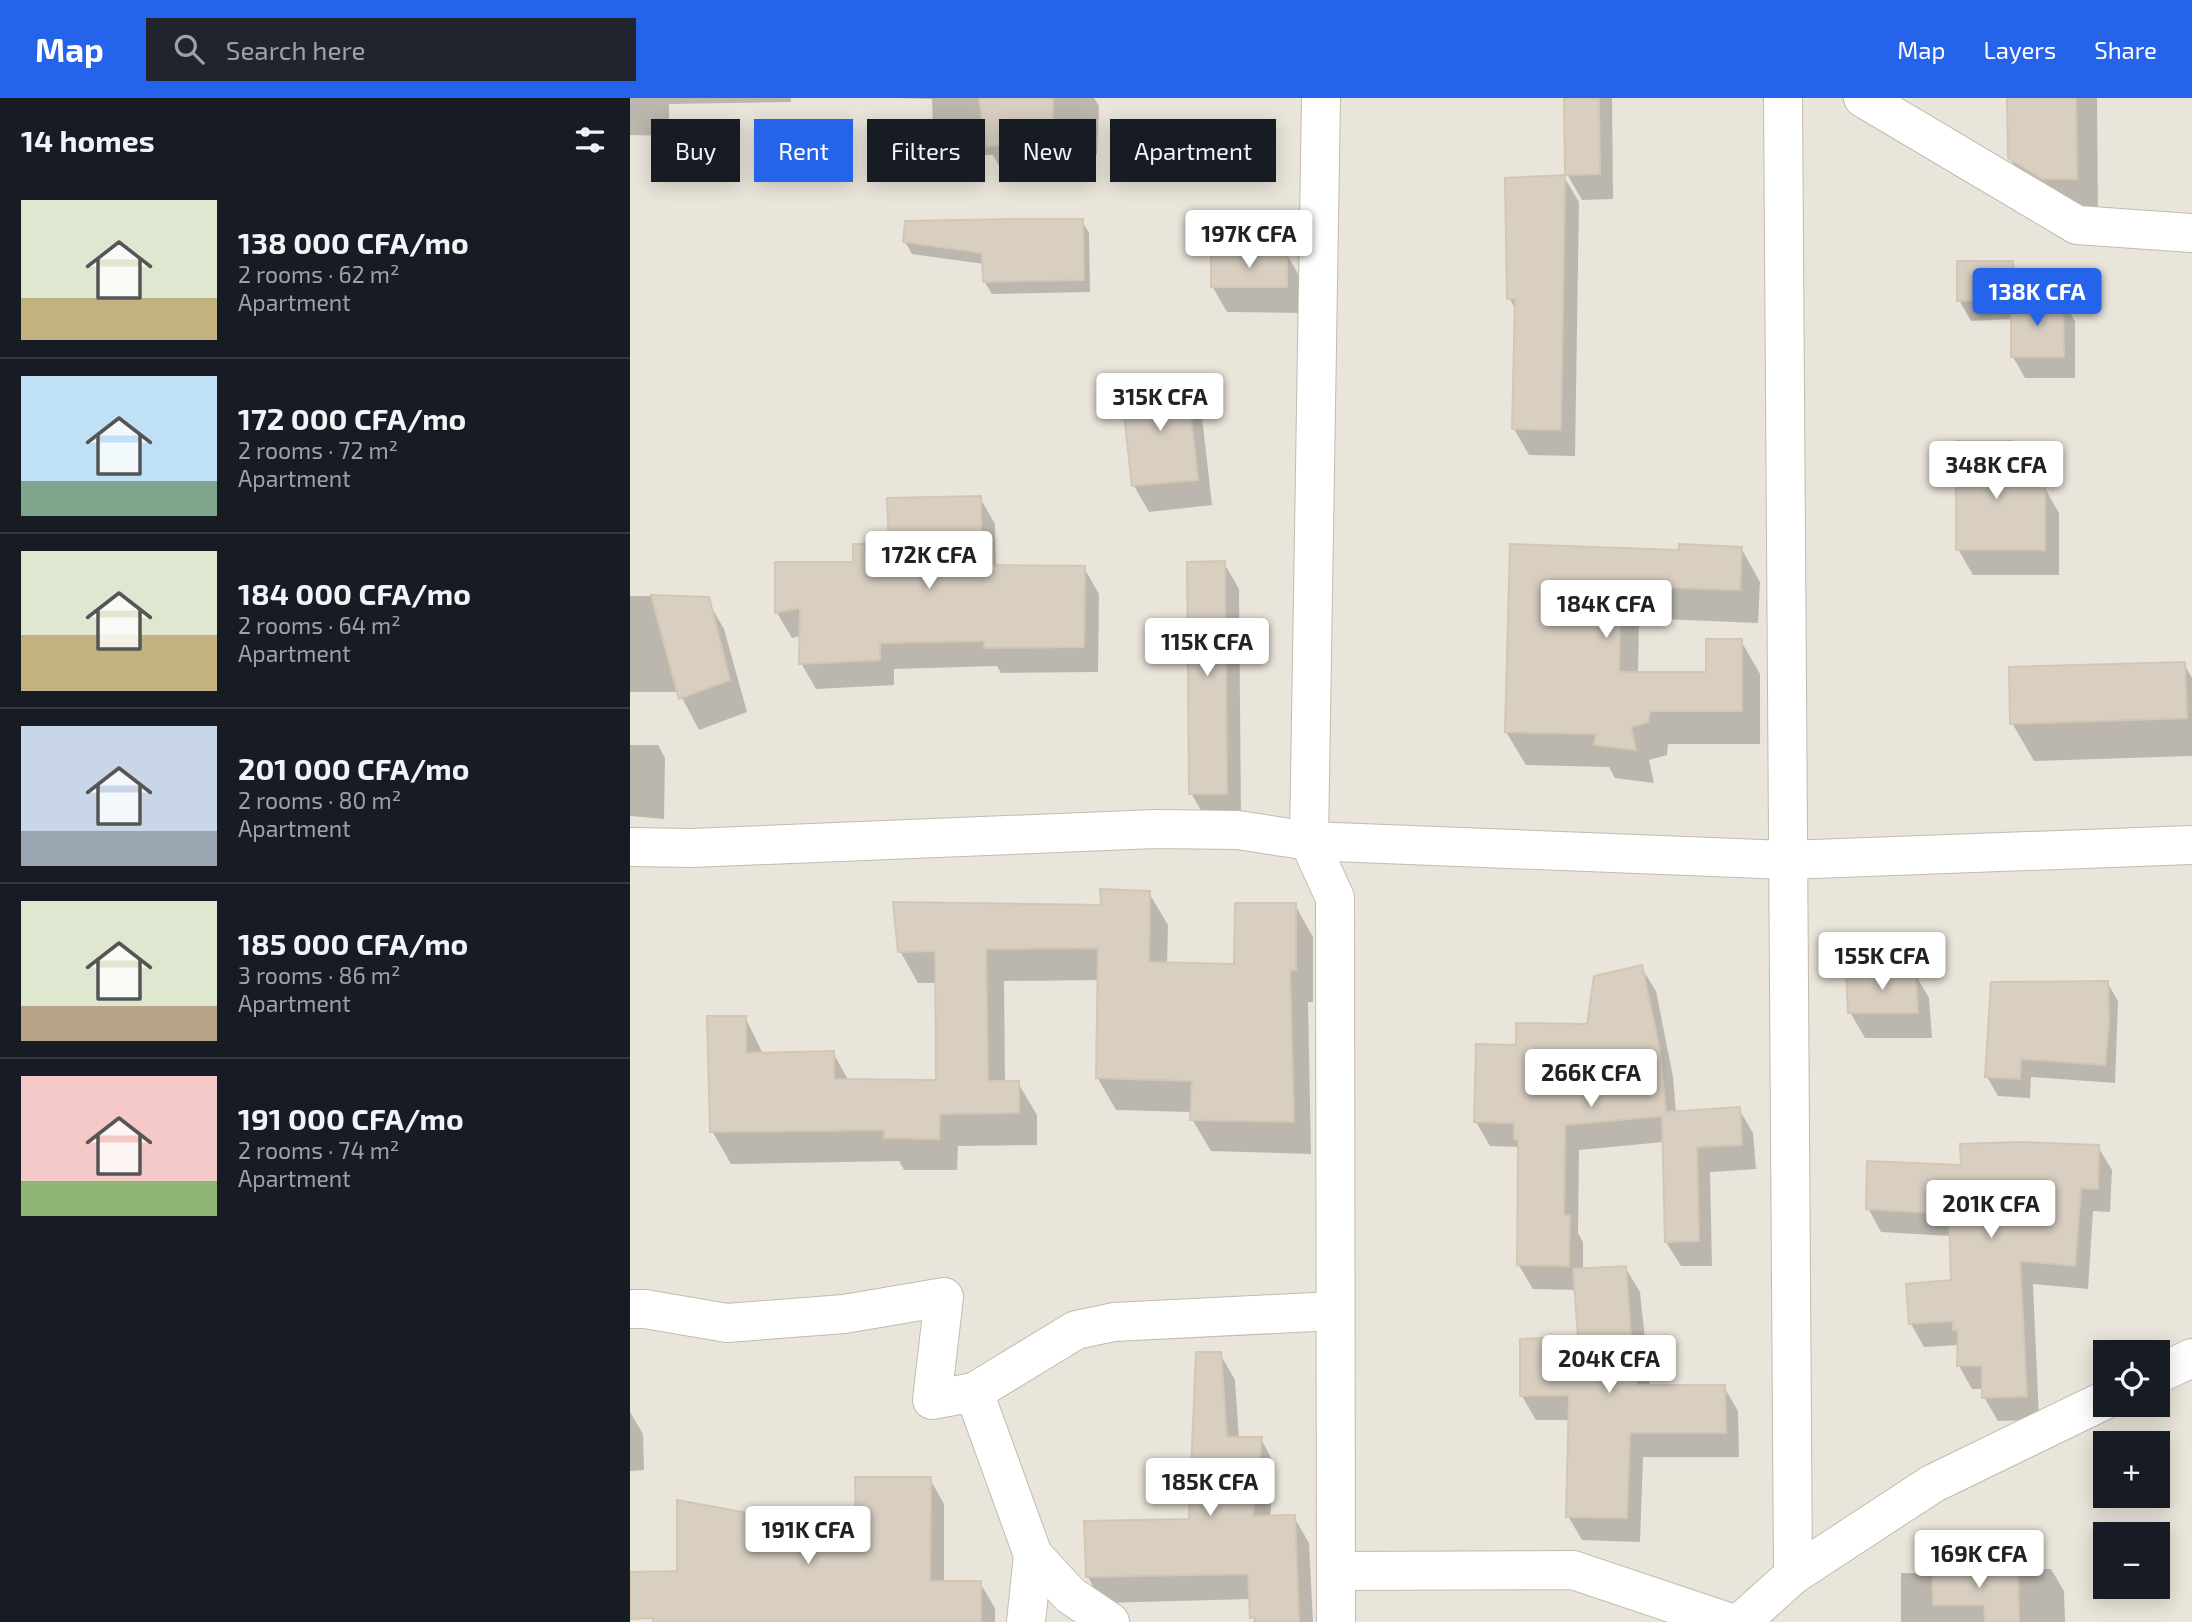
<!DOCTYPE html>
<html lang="en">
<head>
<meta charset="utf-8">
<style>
	body { margin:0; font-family:"Exo 2",sans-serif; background:#20242c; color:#f1f3f6; height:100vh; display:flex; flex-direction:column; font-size:26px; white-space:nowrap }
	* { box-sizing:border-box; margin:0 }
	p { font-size:23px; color:#9ea1a6 }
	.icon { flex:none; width:38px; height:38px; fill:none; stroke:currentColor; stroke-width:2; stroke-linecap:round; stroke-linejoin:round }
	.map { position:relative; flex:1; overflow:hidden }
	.drawer { display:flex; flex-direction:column; background:#171b24; width:630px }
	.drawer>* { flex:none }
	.top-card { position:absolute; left:21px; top:21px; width:665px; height:63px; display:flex; gap:14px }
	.tools { position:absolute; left:1463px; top:1242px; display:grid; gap:14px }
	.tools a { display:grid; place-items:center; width:77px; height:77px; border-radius:0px; background:#171b24; box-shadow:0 4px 18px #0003; font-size:35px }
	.price { position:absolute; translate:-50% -60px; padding:0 16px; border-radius:7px; background:#fff; color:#222; font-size:23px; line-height:46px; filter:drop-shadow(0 2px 4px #0008) }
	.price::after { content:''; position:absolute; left:50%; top:42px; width:21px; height:16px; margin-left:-10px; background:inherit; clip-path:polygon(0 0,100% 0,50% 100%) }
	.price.selected { background:#2563eb; color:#fff }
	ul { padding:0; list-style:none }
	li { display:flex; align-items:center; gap:21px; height:175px; padding:0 21px }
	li+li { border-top:2px solid #363941 }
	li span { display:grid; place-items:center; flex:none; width:196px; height:140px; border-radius:0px; color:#555 }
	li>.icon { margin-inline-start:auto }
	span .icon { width:84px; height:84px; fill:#fffc; stroke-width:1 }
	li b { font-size:30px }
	h2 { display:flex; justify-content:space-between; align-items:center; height:84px; padding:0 21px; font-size:30px }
	.tag { padding:0 24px; border-radius:0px; background:#171b24; box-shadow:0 4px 18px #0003; font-size:24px; line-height:63px }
	.tag.selected { background:#2563eb; color:#fff }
	header { display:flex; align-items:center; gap:42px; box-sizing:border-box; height:98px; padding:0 35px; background:#2563eb; color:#fff }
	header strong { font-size:33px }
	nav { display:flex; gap:38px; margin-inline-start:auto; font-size:24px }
	.search { width:490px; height:63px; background:#20242c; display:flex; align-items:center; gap:18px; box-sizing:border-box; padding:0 24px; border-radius:0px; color:#9ea1a6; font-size:26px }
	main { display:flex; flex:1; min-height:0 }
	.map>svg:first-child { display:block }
	.residential { fill:#eae5da; fill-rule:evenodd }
	.shadow { fill:#0003 }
	.building { fill:#d8cfc1; stroke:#d3c7b4; stroke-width:2 }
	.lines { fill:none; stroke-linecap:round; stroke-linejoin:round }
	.street-casing { stroke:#c2bbae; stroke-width:40 }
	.street { stroke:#fff; stroke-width:38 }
</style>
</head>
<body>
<header>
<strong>Map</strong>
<div class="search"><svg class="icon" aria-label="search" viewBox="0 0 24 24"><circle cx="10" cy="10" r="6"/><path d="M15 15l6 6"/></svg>Search here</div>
<nav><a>Map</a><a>Layers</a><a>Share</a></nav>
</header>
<main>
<section class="drawer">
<h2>14 homes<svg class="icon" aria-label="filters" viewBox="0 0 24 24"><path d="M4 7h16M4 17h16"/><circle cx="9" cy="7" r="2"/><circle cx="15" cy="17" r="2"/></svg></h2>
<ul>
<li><span style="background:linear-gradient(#dfe7d0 70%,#c2b280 0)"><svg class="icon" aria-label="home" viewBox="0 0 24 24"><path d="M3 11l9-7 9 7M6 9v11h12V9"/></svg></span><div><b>138 000 CFA/mo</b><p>2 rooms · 62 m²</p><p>Apartment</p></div></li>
<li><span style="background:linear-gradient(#bfe0f5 75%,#7fa58c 0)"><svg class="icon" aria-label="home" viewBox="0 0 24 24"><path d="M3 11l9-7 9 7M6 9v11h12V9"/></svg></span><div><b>172 000 CFA/mo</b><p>2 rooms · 72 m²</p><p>Apartment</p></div></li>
<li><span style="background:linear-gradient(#dfe7d0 60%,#c2b280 0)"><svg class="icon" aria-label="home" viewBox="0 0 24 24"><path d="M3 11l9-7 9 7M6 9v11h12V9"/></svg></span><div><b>184 000 CFA/mo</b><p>2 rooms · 64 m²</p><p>Apartment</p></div></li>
<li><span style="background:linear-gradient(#c9d6e8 75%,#9aa5b1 0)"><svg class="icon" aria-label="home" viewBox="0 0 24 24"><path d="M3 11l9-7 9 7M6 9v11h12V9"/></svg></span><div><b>201 000 CFA/mo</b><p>2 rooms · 80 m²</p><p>Apartment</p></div></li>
<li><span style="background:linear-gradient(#dfe7d0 75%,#b9a48a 0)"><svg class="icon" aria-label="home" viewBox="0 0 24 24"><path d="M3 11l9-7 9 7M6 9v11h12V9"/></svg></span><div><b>185 000 CFA/mo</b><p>3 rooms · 86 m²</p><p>Apartment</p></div></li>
<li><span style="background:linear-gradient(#f6c9c9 75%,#8fb573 0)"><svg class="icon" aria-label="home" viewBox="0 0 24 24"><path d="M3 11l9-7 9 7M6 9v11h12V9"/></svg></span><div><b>191 000 CFA/mo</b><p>2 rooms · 74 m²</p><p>Apartment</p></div></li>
</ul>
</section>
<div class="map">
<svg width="1562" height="1524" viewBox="0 0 1562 1524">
	<rect width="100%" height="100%" fill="#f6f3ec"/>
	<path class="residential" d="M0,0h1562v1524h-1562zM1475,1255h53v52h-53zM1475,1346h53v52h-53zM1475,1437h53v52h-53z"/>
	<g class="shadow">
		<polygon points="0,0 161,0 161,4 39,6 39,38 0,37"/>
		<polygon points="265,0 464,0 469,8 467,57 437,57 437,70 372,73 363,57 318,57 303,31 302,1"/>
		<polygon points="936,0 982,0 983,101 952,102 937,76"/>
		<polygon points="1379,0 1467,0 1468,118 1402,99 1380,60"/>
		<polygon points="934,79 949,104 945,358 899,357 884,331 887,214 879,200"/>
		<polygon points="452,123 459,135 460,194 362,196 354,183 354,166 282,156 275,144"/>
		<polygon points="656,155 671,181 671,215 597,214 582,188"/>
		<polygon points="1382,165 1394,186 1393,202 1432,202 1445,223 1445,280 1395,280 1383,259 1383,221 1341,223 1329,202"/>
		<polygon points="557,284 571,310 582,407 519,414 504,388 493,291"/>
		<polygon points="1381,345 1396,370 1396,389 1414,389 1429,415 1429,477 1343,477 1328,451"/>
		<polygon points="350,400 365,426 366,469 454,470 469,496 468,574 371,575 367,568 264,571 264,587 186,591 171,565 171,538 162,540 147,515 147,465 225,465"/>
		<polygon points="882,448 1050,454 1111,450 1130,484 1128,525 1009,520 1008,576 1078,576 1111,543 1130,576 1130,646 1038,646 1037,657 1019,662 1024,685 985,680 979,669 896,667 876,634"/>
		<polygon points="594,465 609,491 611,721 576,721 561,695"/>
		<polygon points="0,498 75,498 94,531 117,614 69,632 49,594 0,594"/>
		<polygon points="1554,566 1562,580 1562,658 1404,663 1382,625"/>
		<polygon points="0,647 28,647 35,660 34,721 0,718"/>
		<polygon points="519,795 538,827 537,866 606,867 665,807 683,839 683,904 678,904 681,1056 581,1053 562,1021 562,1014 486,1012 467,979 470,882 374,883 375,985 388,985 407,1017 407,1047 328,1048 327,1072 274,1072 269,1063 101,1066 82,1033 115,919 133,956 203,955 219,983 308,984 307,885 288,885 270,853 473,809"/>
		<polygon points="1011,869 1026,893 1043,979 1046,1015 1109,1011 1123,1035 1126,1071 1080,1074 1082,1168 1051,1168 1036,1144 1034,1044 949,1052 948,1135 953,1144 953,1172 995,1169 1010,1194 1020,1289 1094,1289 1108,1313 1109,1359 1013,1359 1010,1444 952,1442 938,1418 940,1322 906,1322 892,1298 950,1241 947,1192 903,1191 888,1166 889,1049 860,1048 846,1024 888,949 958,928"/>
		<polygon points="1284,874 1299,900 1302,940 1235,940 1220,914"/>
		<polygon points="1477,884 1488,903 1485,985 1401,979 1400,1000 1368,998 1357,979"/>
		<polygon points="1468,1049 1482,1072 1480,1114 1463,1113 1458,1191 1403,1186 1409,1322 1368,1323 1354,1299 1354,1291 1342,1291 1329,1268 1329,1247 1294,1249 1281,1226 1323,1184 1322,1138 1251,1134 1238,1110 1333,1068"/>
		<polygon points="590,1256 605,1282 609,1341 631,1341 645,1367 640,1420 664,1419 679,1445 683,1524 624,1524 621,1501 472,1505 458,1479 561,1422"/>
		<polygon points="0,1314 13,1336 14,1372 0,1373"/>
		<polygon points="300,1381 314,1406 314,1485 350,1485 365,1510 365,1524 49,1524 227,1437"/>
		<polygon points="1304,1471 1421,1471 1434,1493 1435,1524 1271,1524 1271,1475 1304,1475"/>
	</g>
	<g class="building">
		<polygon points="349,0 423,0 423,45 356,48"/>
		<polygon points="934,0 969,0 970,76 935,77"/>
		<polygon points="1377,0 1446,0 1447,81 1412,81 1378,60"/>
		<polygon points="935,77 931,332 882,331 885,201 877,201 875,80"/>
		<polygon points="385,121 453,121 454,182 353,184 352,155 273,144 275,123"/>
		<rect x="581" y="154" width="76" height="35"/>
		<polygon points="1327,163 1383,163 1381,201 1327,203"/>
		<polygon points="1433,200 1434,259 1381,259 1381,201"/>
		<polygon points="557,282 568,382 502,388 491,290"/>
		<polygon points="1326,343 1382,343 1382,387 1415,387 1415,452 1326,452"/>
		<polygon points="351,398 352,467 455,468 454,549 354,550 354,543 250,545 250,562 169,566 170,510 145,515 145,464 223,464 223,446 259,446 257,400"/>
		<polygon points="880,446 1049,452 1049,446 1112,449 1110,492 991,488 989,574 1076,574 1076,541 1112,541 1112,613 1020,613 1018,624 1001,629 1006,652 964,647 966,636 875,634"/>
		<polygon points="595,463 597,696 559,696 557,464"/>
		<polygon points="21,497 79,499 100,582 49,601"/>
		<polygon points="1555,564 1557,620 1380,626 1379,569"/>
		<polygon points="470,791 520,793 519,864 604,866 605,805 666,805 666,872 660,872 664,1024 560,1022 562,983 466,980 468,850 356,851 358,983 389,983 389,1015 310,1016 309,1041 254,1040 254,1032 80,1034 77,918 116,918 116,955 204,953 204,981 306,982 305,853 268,854 263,804 471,807"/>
		<polygon points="1012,867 1030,953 1036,1014 1110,1009 1112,1047 1067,1049 1069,1143 1035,1144 1032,1018 935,1027 934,1117 940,1117 939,1168 887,1167 888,1042 884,1041 884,1025 844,1024 846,946 886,947 886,925 957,926 964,878"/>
		<polygon points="1285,872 1288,915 1218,915 1216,875"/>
		<polygon points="1478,883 1479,925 1475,967 1391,961 1390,981 1355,979 1361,884"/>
		<polygon points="1390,1044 1469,1047 1468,1091 1451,1090 1445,1168 1390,1163 1397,1298 1352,1300 1352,1268 1327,1268 1328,1232 1323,1232 1323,1223 1279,1226 1276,1186 1321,1182 1319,1116 1236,1111 1237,1063 1331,1067 1330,1046"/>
		<polygon points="996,1168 1001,1238 1006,1238 1007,1287 1095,1287 1096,1335 1000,1335 997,1420 936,1419 939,1297 890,1298 890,1241 948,1239 943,1171"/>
		<polygon points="566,1254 591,1254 597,1339 632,1339 623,1418 665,1417 669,1524 626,1524 625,1519 620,1520 618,1476 456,1479 454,1423 559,1421"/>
		<polygon points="225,1379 301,1379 300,1483 351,1483 351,1524 23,1524 23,1520 0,1521 0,1474 47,1473 47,1402 226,1435"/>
		<polygon points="1302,1469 1388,1469 1389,1524 1355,1524 1354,1507 1303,1507"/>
	</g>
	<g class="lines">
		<defs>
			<g id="street">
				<polyline points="691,0 679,743 705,800 706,1524"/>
				<polyline points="1153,0 1163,1477"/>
				<polyline points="1233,0 1447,127 1562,135"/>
				<polyline points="0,749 62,750 525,731 608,732 679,743 1157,762 1562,747"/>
				<polyline points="0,1211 15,1211 97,1225 214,1216 314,1199 302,1302 344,1294 446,1232 484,1224 704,1213"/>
				<polyline points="1528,1276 1562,1260"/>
				<polyline points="344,1294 403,1457 440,1497 480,1524"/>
				<polyline points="706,1473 943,1472 1098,1524"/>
				<polyline points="396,1524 403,1457"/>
				<polyline points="1111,1524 1163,1477 1302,1386 1475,1302"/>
			</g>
		</defs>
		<use href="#street" class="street-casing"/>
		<use href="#street" class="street"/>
	</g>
</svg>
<div class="tools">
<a><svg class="icon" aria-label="locate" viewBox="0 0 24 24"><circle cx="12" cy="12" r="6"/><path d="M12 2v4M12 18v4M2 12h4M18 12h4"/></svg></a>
<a>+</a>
<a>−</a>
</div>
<b class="price" style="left:619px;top:172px">197K CFA</b>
<b class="price selected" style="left:1407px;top:230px">138K CFA</b>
<b class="price" style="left:530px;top:335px">315K CFA</b>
<b class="price" style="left:1366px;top:403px">348K CFA</b>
<b class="price" style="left:299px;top:493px">172K CFA</b>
<b class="price" style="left:976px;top:542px">184K CFA</b>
<b class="price" style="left:577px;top:580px">115K CFA</b>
<b class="price" style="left:1252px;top:894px">155K CFA</b>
<b class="price" style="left:961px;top:1011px">266K CFA</b>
<b class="price" style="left:1361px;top:1142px">201K CFA</b>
<b class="price" style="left:979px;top:1297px">204K CFA</b>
<b class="price" style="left:580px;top:1420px">185K CFA</b>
<b class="price" style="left:178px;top:1468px">191K CFA</b>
<b class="price" style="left:1349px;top:1492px">169K CFA</b>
<div class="top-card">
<a class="tag">Buy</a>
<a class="tag selected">Rent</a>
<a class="tag">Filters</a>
<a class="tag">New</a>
<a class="tag">Apartment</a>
</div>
</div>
</main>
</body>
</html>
